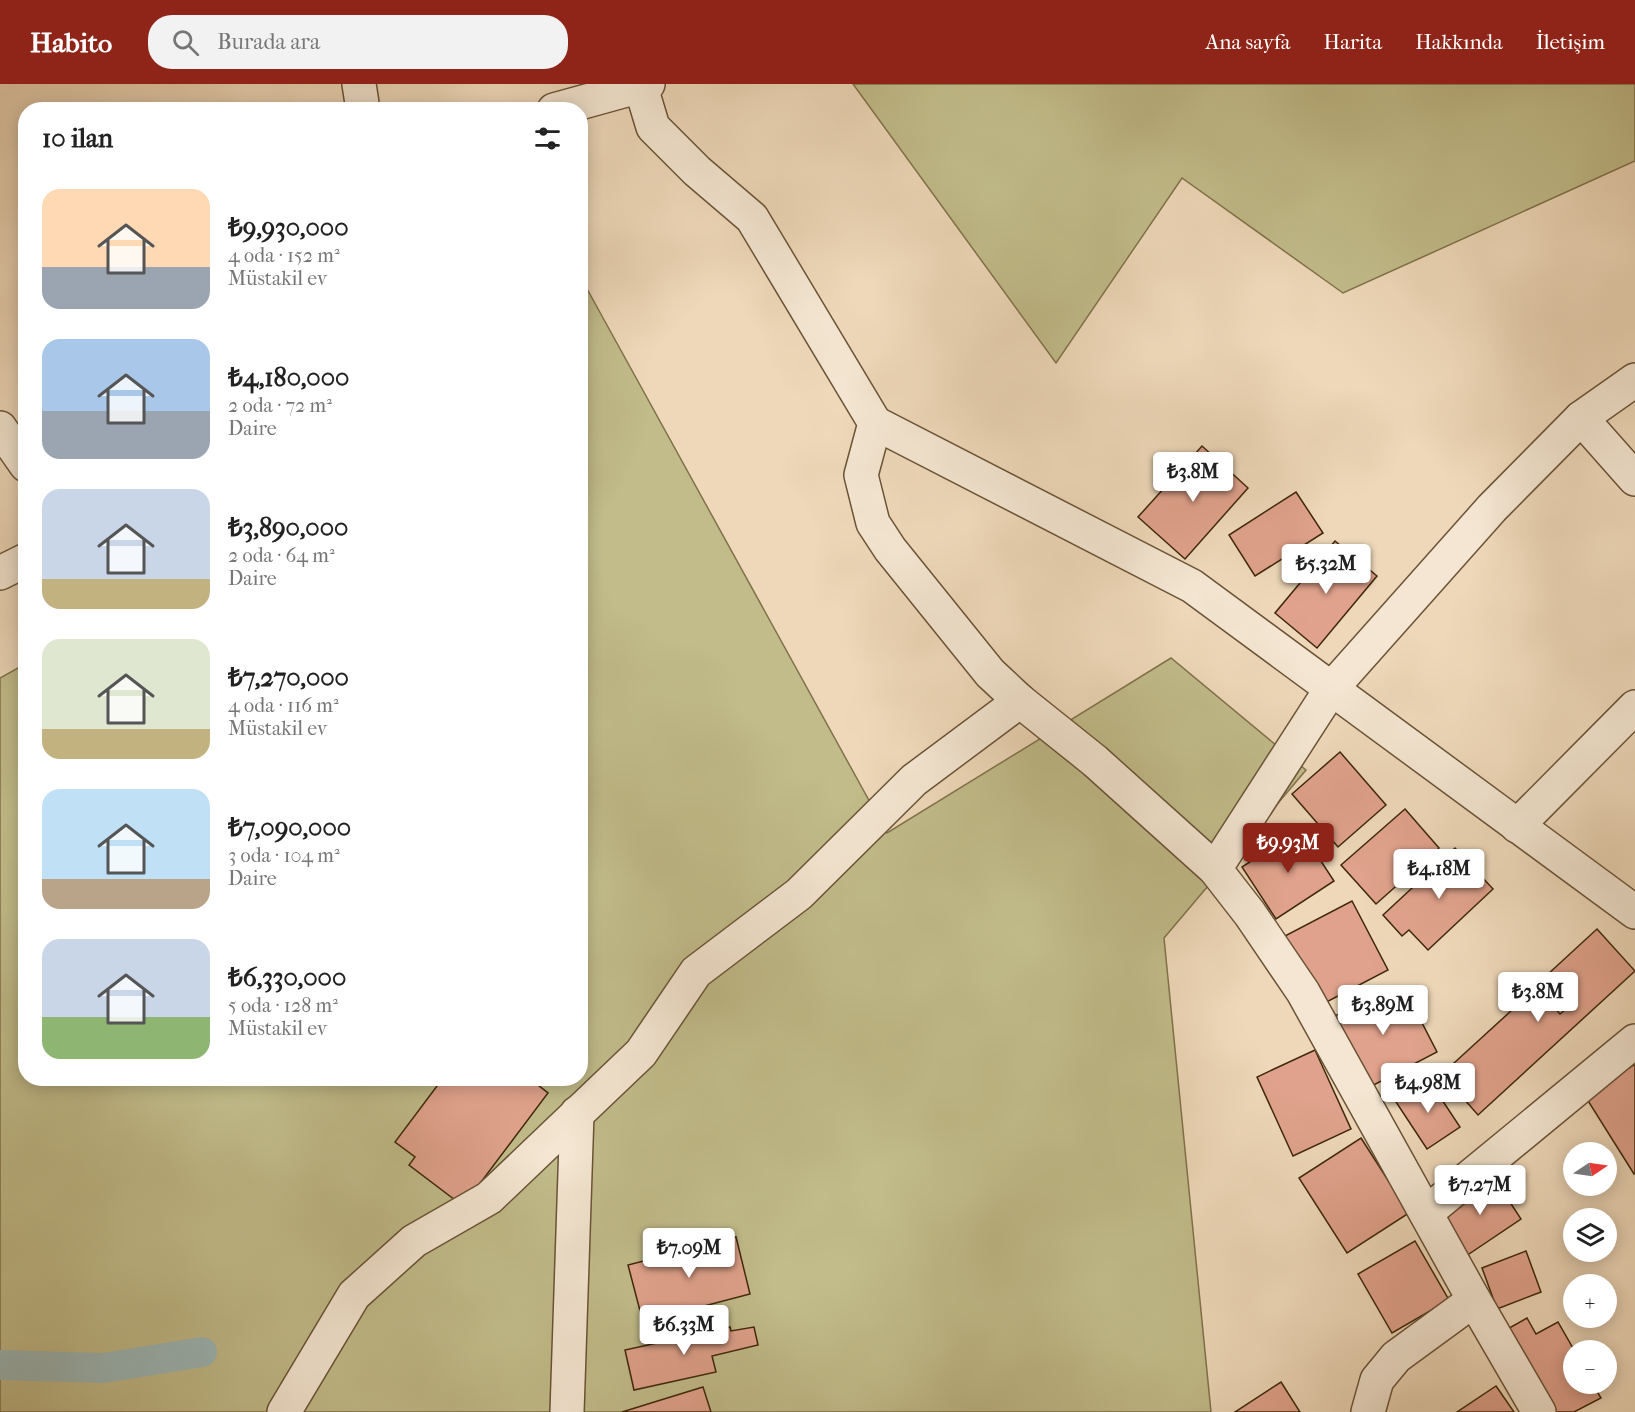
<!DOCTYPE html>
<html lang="tr">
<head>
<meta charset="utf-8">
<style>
	body { margin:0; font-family:"IM FELL French Canon",serif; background:#f2f2f2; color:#222; height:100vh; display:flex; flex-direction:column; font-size:22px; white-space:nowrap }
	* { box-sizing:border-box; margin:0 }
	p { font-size:20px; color:#767676 }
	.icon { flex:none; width:33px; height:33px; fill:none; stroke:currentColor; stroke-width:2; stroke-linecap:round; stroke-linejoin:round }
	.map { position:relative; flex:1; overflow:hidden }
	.details { position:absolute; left:18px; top:18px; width:570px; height:984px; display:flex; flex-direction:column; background:#fff; border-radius:24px; box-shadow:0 3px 15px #0003 }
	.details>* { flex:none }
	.needle { width:39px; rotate:77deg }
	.fabs { position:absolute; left:1563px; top:1058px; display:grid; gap:12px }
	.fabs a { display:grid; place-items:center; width:54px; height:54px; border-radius:50%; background:#fff; box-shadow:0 3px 15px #0003; font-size:30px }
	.price { position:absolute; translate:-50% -51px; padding:0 14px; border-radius:6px; background:#fff; color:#222; font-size:20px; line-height:39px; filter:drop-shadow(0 2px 3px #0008) }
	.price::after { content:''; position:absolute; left:50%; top:36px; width:18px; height:14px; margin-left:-9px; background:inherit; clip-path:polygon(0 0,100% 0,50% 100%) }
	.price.current { background:#8f2418; color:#fff }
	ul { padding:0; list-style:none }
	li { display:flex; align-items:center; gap:18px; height:150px; padding:0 24px }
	li span { display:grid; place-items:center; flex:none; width:168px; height:120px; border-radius:18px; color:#555 }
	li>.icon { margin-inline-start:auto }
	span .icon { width:72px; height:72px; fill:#fffc; stroke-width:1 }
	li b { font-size:26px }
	h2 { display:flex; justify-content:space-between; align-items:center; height:72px; padding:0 24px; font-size:26px }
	header { display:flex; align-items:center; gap:36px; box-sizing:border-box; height:84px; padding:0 30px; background:#8f2418; color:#fff }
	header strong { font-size:28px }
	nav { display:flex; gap:33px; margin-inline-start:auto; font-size:21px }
	.search { width:420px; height:54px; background:#f2f2f2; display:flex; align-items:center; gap:15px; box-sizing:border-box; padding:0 21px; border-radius:24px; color:#767676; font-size:22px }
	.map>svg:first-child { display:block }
	.green { fill:#c1bc8a; stroke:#80724a; stroke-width:1.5 }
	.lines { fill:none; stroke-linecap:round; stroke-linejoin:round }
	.canal { stroke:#9cb8b8; stroke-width:30 }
	.building { fill:#e0a28c; stroke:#3e270a; stroke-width:1.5 }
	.minor-casing { stroke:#6a5336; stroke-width:36 }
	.minor { stroke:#f4e6d2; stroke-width:33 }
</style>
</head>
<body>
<header>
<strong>Habito</strong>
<div class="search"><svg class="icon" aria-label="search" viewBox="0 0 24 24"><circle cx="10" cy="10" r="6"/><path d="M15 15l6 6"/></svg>Burada ara</div>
<nav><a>Ana sayfa</a><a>Harita</a><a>Hakkında</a><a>İletişim</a></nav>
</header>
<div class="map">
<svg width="1635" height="1328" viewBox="0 0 1635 1328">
	<rect width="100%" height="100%" fill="#eed8b9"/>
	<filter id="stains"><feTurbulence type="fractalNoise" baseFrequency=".00333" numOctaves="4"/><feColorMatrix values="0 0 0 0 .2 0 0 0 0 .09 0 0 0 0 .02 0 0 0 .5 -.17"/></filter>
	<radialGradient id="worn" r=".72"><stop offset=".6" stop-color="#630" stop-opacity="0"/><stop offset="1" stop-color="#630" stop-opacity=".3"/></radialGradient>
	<g class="green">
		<polygon points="853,0 1635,0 1635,77 1343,209 1182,94 1056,279"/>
		<polygon points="581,194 887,749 1171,574 1306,686 1164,854 1211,1328 0,1328 0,594 25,580 26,994 580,994"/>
	</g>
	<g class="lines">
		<polyline class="canal" points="0,1281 104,1284 202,1268"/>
	</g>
	<g class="building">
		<polygon points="1202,362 1248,404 1185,475 1138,433"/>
		<polygon points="1296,408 1323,449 1255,492 1229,451"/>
		<polygon points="1335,457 1377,492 1317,564 1275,529"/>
		<polygon points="1340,668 1386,721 1338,763 1292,710"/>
		<polygon points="1405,725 1439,764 1376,820 1341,781"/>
		<polygon points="1300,745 1334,797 1276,835 1242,783"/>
		<polygon points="1455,764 1493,805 1428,866 1409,846 1402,852 1383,831"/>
		<polygon points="1352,817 1388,886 1317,923 1281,854"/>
		<polygon points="1597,845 1635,887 1478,1031 1442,990 1536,904 1560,930 1573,919 1547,891"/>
		<polygon points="1403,902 1437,968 1366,1005 1329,935 1374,912 1376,916"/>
		<polygon points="1315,966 1351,1045 1293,1072 1257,993"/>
		<polygon points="1635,980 1635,1089 1634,1090 1585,1012"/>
		<polygon points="443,994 529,994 548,1009 463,1122 409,1081 415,1073 395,1058"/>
		<polygon points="1429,996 1460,1043 1427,1065 1396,1018"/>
		<polygon points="1361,1054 1409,1129 1347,1169 1299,1094"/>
		<polygon points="1493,1092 1521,1135 1466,1172 1438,1129"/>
		<polygon points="736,1153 750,1210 643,1238 628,1181"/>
		<polygon points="1415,1157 1449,1216 1392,1249 1358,1190"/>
		<polygon points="1526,1167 1541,1208 1497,1225 1482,1184"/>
		<polygon points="1527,1234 1536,1250 1558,1238 1574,1266 1574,1299 1592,1299 1601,1314 1574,1328 1549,1328 1504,1247"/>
		<polygon points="730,1243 731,1247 754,1243 758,1261 712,1272 716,1288 634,1306 625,1266"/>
		<polygon points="1281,1298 1300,1328 1235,1328"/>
		<polygon points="1496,1302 1514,1328 1457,1328"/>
		<polygon points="703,1303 711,1328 622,1328"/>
	</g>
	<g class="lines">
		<defs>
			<g id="minor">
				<polyline points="359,0 363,26"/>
				<polyline points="640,0 653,43 697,87 752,134 875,339 861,391 873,439 890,465 990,589 1020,617 1095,677 1215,785 1250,830 1303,908 1474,1216 1539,1328"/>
				<polyline points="554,26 648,0"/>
				<polyline points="1581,334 1635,395"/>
				<polyline points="875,339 1192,502 1635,828"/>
				<polyline points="0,344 26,381"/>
				<polyline points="0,489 26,476"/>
				<polyline points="1517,742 1635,623"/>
				<polyline points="1215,785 1331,605 1492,424 1581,334 1635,296"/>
				<polyline points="1426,1129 1635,957"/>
				<polyline points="284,1328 354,1211 414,1157 489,1114 641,969 696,888 799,810 914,696 1020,617"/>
				<polyline points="567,1328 577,1029"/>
				<polyline points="1368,1328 1377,1296 1396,1273 1474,1216"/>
			</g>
		</defs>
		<use href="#minor" class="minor-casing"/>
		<use href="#minor" class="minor"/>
	</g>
	<rect width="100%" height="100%" filter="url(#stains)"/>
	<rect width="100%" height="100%" fill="url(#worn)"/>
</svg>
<div class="fabs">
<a><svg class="needle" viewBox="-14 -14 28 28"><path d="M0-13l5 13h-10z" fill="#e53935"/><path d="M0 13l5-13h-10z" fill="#767676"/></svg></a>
<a><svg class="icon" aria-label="layers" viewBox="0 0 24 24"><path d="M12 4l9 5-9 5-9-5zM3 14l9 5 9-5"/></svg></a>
<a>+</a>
<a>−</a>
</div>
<b class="price" style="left:1193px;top:419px">₺3.8M</b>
<b class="price" style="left:1326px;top:511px">₺5.32M</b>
<b class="price current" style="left:1288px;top:790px">₺9.93M</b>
<b class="price" style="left:1439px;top:816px">₺4.18M</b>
<b class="price" style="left:1538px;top:939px">₺3.8M</b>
<b class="price" style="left:1383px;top:952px">₺3.89M</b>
<b class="price" style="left:1428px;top:1030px">₺4.98M</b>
<b class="price" style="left:1480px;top:1132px">₺7.27M</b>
<b class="price" style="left:689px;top:1195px">₺7.09M</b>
<b class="price" style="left:684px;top:1272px">₺6.33M</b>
<section class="details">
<h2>10 ilan<svg class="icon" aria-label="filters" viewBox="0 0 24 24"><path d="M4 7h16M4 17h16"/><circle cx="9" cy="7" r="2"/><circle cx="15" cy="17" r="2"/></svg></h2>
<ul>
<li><span style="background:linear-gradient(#ffd9b3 65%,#9aa5b1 0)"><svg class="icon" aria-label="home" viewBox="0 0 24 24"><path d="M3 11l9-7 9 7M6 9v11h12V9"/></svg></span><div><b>₺9,930,000</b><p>4 oda · 152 m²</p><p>Müstakil ev</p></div></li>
<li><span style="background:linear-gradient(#a9c7e8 60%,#9aa5b1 0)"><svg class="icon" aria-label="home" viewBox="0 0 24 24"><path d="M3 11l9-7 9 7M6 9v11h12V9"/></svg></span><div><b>₺4,180,000</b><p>2 oda · 72 m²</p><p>Daire</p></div></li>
<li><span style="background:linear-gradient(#c9d6e8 75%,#c2b280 0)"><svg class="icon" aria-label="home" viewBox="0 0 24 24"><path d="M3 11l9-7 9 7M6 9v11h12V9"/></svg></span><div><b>₺3,890,000</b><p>2 oda · 64 m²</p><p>Daire</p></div></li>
<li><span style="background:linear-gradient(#dfe7d0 75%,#c2b280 0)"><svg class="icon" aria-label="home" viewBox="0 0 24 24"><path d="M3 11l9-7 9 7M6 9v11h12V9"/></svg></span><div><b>₺7,270,000</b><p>4 oda · 116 m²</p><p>Müstakil ev</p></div></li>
<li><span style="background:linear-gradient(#bfe0f5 75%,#b9a48a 0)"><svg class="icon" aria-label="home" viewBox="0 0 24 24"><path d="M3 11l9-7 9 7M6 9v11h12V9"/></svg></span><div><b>₺7,090,000</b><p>3 oda · 104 m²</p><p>Daire</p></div></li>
<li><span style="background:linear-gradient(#c9d6e8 65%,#8fb573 0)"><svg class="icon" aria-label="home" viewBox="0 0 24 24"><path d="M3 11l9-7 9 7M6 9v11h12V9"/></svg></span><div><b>₺6,330,000</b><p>5 oda · 128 m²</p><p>Müstakil ev</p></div></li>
</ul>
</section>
</div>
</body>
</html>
